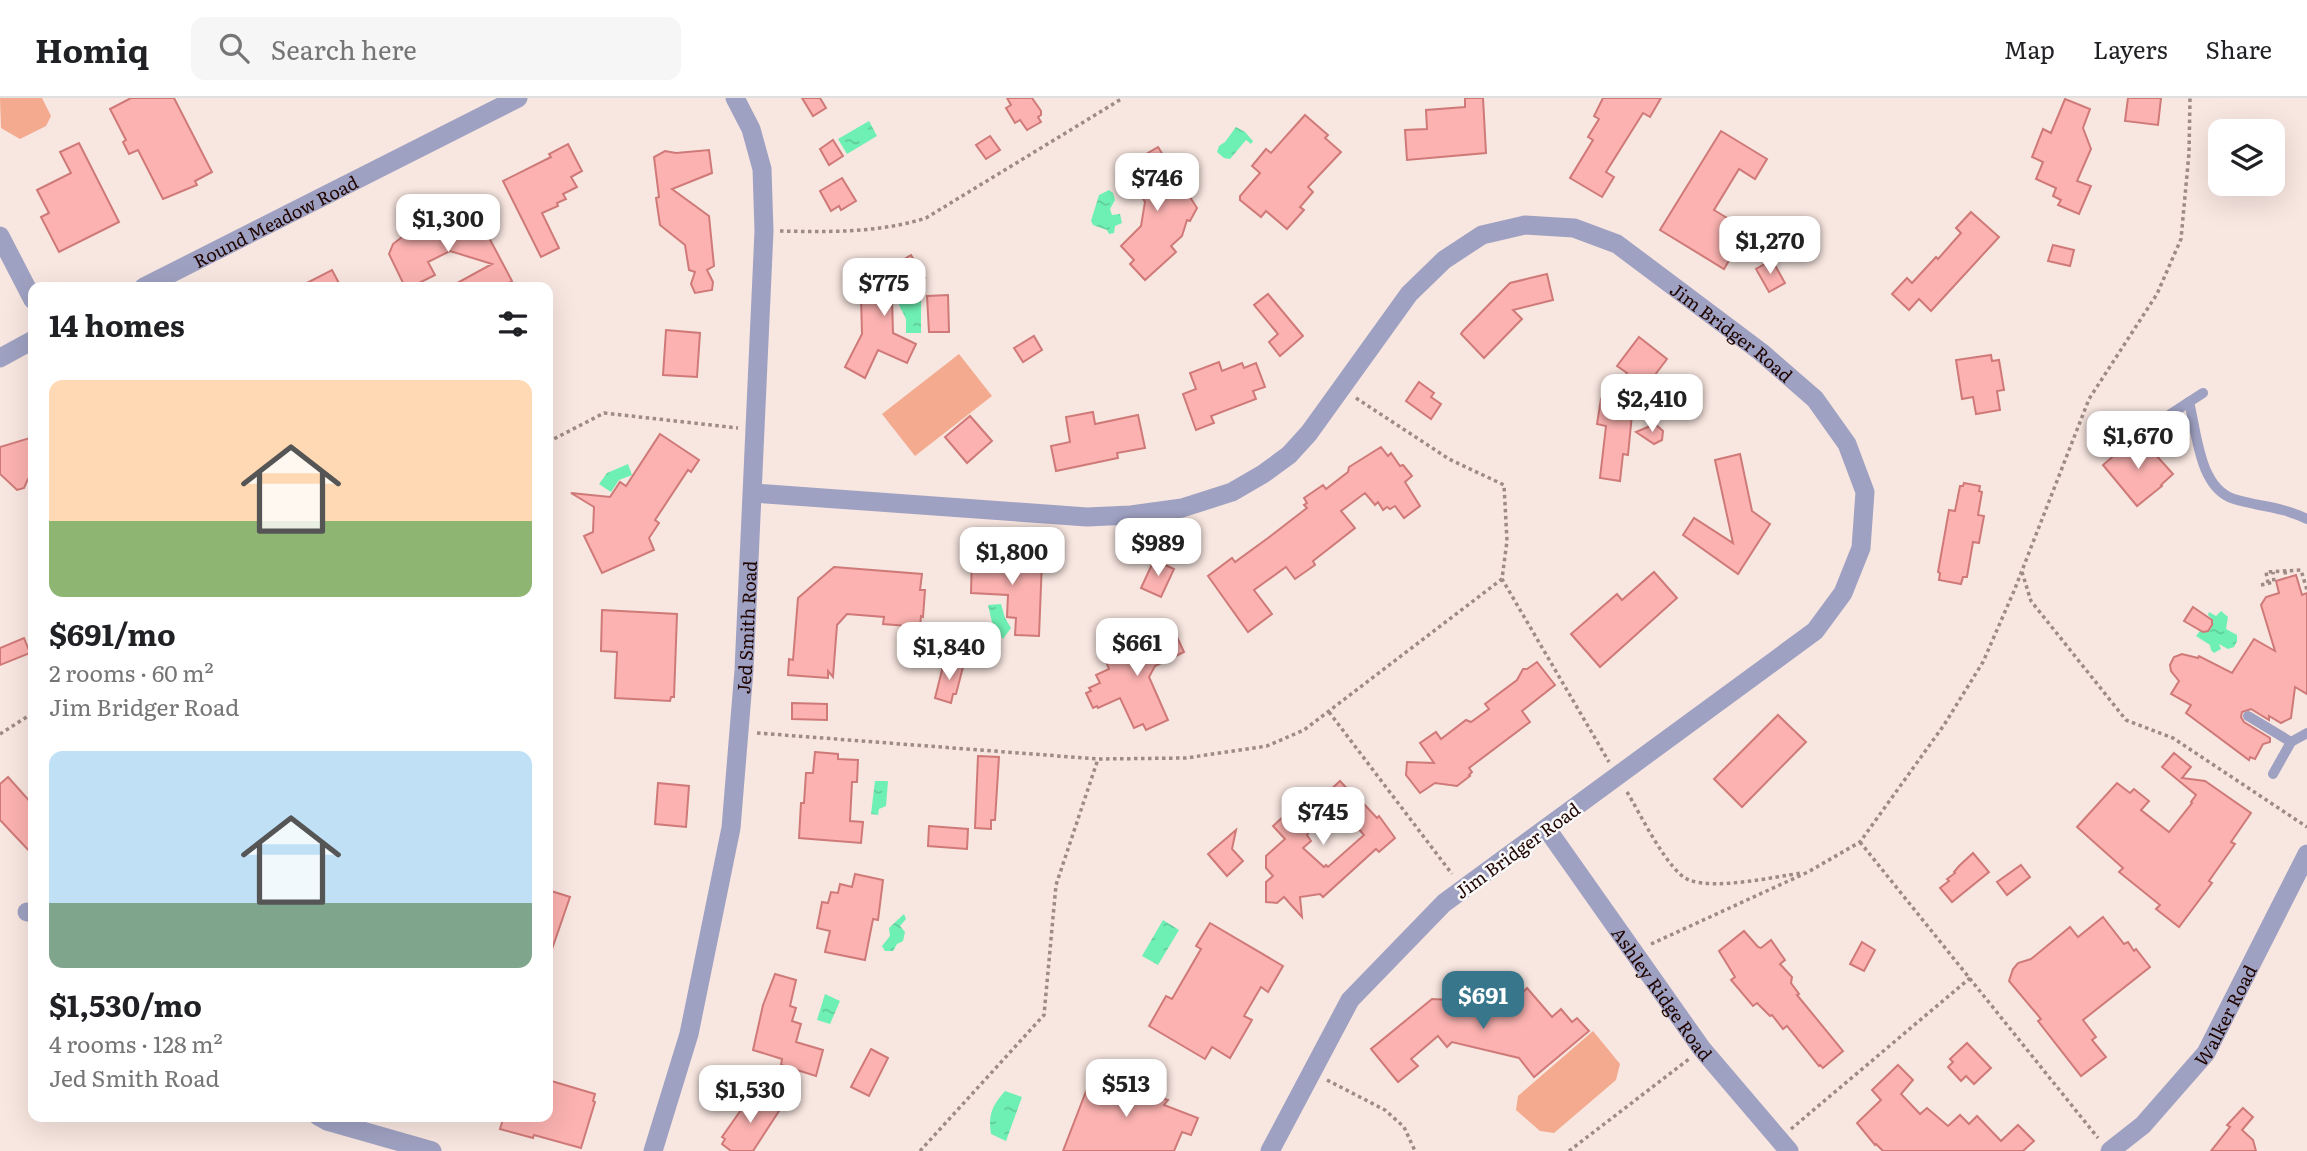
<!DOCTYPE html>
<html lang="en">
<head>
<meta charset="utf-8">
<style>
	body { margin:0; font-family:Literata,serif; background:#f6f6f6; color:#202124; height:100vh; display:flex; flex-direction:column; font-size:26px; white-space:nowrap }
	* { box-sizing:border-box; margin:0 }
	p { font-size:23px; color:#757577 }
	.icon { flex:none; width:38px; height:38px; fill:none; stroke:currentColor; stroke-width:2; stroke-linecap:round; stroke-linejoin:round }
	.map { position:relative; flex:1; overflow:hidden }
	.sheet { position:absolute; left:28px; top:184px; width:525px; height:840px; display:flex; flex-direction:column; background:#fff; border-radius:14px; box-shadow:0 7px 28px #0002 }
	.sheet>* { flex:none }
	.buttons { position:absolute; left:2208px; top:21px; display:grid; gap:14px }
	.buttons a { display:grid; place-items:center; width:77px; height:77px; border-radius:14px; background:#fff; box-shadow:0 7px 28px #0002; font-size:35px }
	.price { position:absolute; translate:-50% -60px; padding:0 16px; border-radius:14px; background:#fff; color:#222; font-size:23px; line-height:46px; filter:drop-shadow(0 2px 4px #0008) }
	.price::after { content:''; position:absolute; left:50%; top:42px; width:21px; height:16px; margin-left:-10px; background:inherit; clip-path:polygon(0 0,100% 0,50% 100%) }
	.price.selected { background:#37768b; color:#fff }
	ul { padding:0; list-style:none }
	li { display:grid; align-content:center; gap:14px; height:371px; padding:0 21px }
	li span { display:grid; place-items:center; height:217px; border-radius:14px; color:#555 }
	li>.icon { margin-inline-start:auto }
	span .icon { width:126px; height:126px; fill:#fffc; stroke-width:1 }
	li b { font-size:30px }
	h2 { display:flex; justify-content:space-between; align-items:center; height:84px; padding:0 21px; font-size:30px }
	header { display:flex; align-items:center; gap:42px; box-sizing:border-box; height:98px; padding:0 35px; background:#fff; border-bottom:2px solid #e0e0e0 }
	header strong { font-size:33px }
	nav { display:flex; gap:38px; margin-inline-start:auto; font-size:24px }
	.search { width:490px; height:63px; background:#f6f6f6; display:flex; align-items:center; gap:18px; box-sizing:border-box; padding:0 24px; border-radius:14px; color:#757577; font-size:26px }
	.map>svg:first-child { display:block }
	.green { fill:#f3aa8e }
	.water { fill:url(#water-ripples) }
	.building { fill:#fbb2b0; stroke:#cf7a78; stroke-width:2; fill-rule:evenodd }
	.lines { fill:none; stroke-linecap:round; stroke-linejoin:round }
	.path { stroke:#9f8a85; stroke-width:3.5; stroke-dasharray:3.5 3.5; stroke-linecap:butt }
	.lane { stroke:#9fa1c2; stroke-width:10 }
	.street { stroke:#9fa1c2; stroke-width:19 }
	.labels { text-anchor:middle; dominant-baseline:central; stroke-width:5; stroke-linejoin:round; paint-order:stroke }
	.street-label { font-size:18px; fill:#1f0400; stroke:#f8f8f8 }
</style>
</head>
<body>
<header>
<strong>Homiq</strong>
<div class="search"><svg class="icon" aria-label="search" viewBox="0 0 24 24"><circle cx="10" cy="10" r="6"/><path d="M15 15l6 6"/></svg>Search here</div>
<nav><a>Map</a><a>Layers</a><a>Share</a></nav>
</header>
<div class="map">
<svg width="2307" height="1053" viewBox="0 0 2307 1053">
	<defs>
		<pattern id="water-ripples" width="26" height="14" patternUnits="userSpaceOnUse" patternTransform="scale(1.75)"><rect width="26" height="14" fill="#6ef0b4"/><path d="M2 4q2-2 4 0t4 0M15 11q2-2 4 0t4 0" fill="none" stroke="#5fcc99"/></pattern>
	</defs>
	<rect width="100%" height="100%" fill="#f8e6e0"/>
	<g class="green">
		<polygon points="0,0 42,0 51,18 46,28 20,41 1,30"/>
		<polygon points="959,256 992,298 915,358 882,316"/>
		<polygon points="1593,933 1620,966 1616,982 1554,1035 1540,1033 1516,1012 1518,998"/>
	</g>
	<g class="water">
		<polygon points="869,23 877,38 847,56 838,41"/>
		<polygon points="1236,29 1245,34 1253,43 1251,46 1246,42 1230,61 1224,60 1217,54 1219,48 1225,44"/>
		<polygon points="1109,92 1113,95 1115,102 1110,111 1112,117 1120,116 1122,125 1115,128 1114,135 1109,136 1107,132 1093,127 1091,123 1099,97"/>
		<polygon points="899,203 921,203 921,235 906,235 906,221 899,207"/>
		<polygon points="628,366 632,377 619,382 611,394 599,386 607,375"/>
		<polygon points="1001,506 1005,520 1011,530 1003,541 992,524 988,507"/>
		<polygon points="2221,513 2228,519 2226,531 2237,537 2237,543 2234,549 2228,551 2219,546 2221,551 2214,555 2211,552 2210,547 2196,538 2200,533 2209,533 2213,527 2212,521 2208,517 2209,514 2216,518"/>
		<polygon points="875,683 888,683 886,708 879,711 878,717 871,716"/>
		<polygon points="904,816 906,821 900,828 905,834 903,843 897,846 893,853 885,853 882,848 890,838 889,830"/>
		<polygon points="1163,822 1179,832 1158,867 1142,858"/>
		<polygon points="825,896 840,903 830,926 817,922"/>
		<path d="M1005,993l17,6 -16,44 -15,-7c-3,-20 1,-28 14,-43z"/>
	</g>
	<g class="building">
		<polygon points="131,0 174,0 212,74 195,83 197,87 163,101 138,52 129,56 123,44 126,42 110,11"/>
		<polygon points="802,0 820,0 826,10 813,18"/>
		<polygon points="1007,0 1032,0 1041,13 1041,17 1038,19 1041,24 1027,32 1020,22 1015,25 1006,10 1011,7"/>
		<polygon points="1465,0 1483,0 1486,55 1407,62 1405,32 1427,31 1426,12 1465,9"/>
		<polygon points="1603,0 1661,0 1650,19 1643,15 1606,74 1614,79 1602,99 1570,80 1593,42 1588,39 1599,21 1594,18"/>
		<polygon points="2128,0 2161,0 2158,27 2125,23"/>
		<polygon points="2065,1 2090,11 2083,30 2091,51 2077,83 2091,88 2079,116 2058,107 2061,102 2053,98 2056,90 2036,81 2043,64 2032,59 2043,31 2051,35"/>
		<polygon points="1305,17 1328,37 1325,40 1341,54 1308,89 1313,94 1300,109 1304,112 1287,131 1266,113 1261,119 1240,102 1240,98 1260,75 1252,68 1266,51 1271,55"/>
		<polygon points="1721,33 1767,61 1755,81 1739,71 1714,112 1747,132 1724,171 1660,132"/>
		<polygon points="990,38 1000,52 986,61 976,47"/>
		<polygon points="833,42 843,58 829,67 820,51"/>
		<polygon points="79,45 119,124 59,154 41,119 49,115 37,92 71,75 60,54"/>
		<polygon points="568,46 582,73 571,79 577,89 563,96 566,101 557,105 558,108 542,115 559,150 541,159 503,83 551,59 549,56"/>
		<polygon points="1158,49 1197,110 1190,123 1187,122 1182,138 1171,148 1176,154 1145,182 1130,166 1134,162 1121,148 1141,128 1145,104 1124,69"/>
		<polygon points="709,52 712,75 672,91 709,118 714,168 707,172 713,184 712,192 695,195 691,186 695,174 689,172 685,147 660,127 656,100 659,99 654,59 665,53 676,55"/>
		<polygon points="842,80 856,103 841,112 839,108 831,113 820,93"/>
		<polygon points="452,112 461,128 486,134 512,183 501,189 450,189 492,166 450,153 428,164 435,177 411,189 405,189 389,156 393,146 402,139 410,141 431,128 444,114"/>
		<polygon points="1971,114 1999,139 1931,213 1919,201 1909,212 1892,196 1907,180 1912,185 1936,159 1938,161 1961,135 1956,130"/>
		<polygon points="2053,147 2074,152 2070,168 2048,163"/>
		<polygon points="911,157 925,180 892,201 893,235 916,246 907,265 878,252 865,280 845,269 862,236 861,199 883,185 878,177"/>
		<polygon points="1772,162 1785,185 1769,194 1756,171"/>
		<polygon points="332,172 341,189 299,189"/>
		<polygon points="1547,176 1553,202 1513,212 1522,221 1484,260 1461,236 1463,233 1510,185"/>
		<polygon points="1268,196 1303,238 1280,258 1269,244 1278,236 1254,207"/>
		<polygon points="948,197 949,234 929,234 927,198"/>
		<polygon points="666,232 700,235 697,279 663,277"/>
		<polygon points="1034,238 1042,252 1023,264 1014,250"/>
		<polygon points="1639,239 1667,261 1633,306 1628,357 1623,356 1620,383 1600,380 1606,328 1597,326 1601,301 1607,302 1627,275 1617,268"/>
		<polygon points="1991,257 1992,263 1999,262 2004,292 1997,293 2000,312 1976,316 1973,299 1962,301 1956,262"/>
		<polygon points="1219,264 1222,273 1242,265 1244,270 1256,265 1265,289 1253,293 1256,301 1211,318 1214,325 1196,332 1183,296 1196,291 1190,275"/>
		<polygon points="1419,284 1434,295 1431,299 1441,306 1431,321 1406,303"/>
		<polygon points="1093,314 1095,326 1138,317 1145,350 1117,355 1118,360 1056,373 1051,348 1070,344 1066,319"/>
		<polygon points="970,318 992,343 967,365 945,339"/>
		<polygon points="1655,326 1663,333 1662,342 1654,346 1636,334"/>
		<polygon points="660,336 699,362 691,374 688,372 655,422 659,425 649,440 654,452 602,475 584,438 593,434 594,409 571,395 610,399 620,384 626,388"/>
		<polygon points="33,339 33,380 28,381 24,390 17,392 0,376 0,349"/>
		<polygon points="2134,340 2144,351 2146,349 2154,357 2155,356 2173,376 2161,387 2162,388 2137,408 2103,367"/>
		<polygon points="1381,349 1388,358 1391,355 1400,368 1403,367 1412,378 1405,384 1420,408 1404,420 1395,408 1390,411 1387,409 1383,412 1378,404 1375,407 1365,395 1341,413 1355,430 1313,463 1315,467 1295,481 1286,469 1254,492 1272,516 1248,534 1208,478 1232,460 1235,464 1268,440 1307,410 1304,407 1307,405 1304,400 1323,387 1326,391 1348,374 1349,369"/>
		<polygon points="1740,356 1752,413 1770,426 1738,476 1683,437 1694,420 1733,445 1715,362"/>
		<polygon points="1964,385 1980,388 1979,393 1982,394 1978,417 1984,418 1979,445 1973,444 1967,479 1963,479 1961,486 1939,482 1940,475 1938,474 1949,412 1955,413 1960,388 1963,388"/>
		<polygon points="1003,454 1023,455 1023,462 1042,463 1039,538 1015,537 1016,520 1007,519 1008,497 971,495 972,459 1003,460"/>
		<polygon points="1154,462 1174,471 1161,499 1141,490"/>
		<polygon points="834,469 922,476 920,492 925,492 923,519 921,518 920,529 883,526 884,519 847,516 837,527 833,579 828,573 828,580 788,577 789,561 793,562 798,500"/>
		<polygon points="1654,474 1677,500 1600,569 1571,536 1617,496 1622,502"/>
		<polygon points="2296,477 2302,497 2307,495 2307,596 2295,589 2291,620 2281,625 2269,618 2269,622 2251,611 2242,614 2241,619 2244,624 2270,640 2270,644 2263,646 2255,661 2250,659 2249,662 2186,615 2191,607 2171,596 2179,583 2171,573 2170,567 2174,559 2182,556 2198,560 2199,558 2232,575 2254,541 2275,553 2261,507 2266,499 2279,495 2276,483"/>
		<polygon points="2193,509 2212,522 2212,527 2208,533 2203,534 2184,523"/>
		<polygon points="602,512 677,516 674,599 671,599 670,603 615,600 617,554 601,553"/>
		<polygon points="1171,526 1184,554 1155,568 1149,579 1168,622 1146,632 1143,626 1134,630 1120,600 1098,610 1097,608 1093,610 1086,595 1091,593 1089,590 1100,585 1096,577 1109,571 1105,561 1144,543 1142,539"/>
		<polygon points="24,540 30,555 0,567 0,550"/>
		<polygon points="944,564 963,569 956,596 953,596 951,605 935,600"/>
		<polygon points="1537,564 1555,587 1522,613 1530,624 1469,670 1472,674 1469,677 1470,678 1457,688 1435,685 1420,695 1406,677 1407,664 1434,665 1420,645 1436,634 1441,641 1466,622 1471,624 1489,611 1485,606 1517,582 1523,571 1527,571"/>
		<polygon points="792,605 827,606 827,622 792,621"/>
		<polygon points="1778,617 1806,644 1742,709 1714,681"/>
		<polygon points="815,654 838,656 838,661 858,662 857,684 852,684 850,723 863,724 861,745 799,740 801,705 804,705 806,675 813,675"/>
		<polygon points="2174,655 2191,669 2182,680 2205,683 2251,715 2231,744 2235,746 2209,783 2212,785 2179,829 2156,811 2160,807 2119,774 2123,770 2077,729 2117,685 2130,695 2134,691 2149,703 2141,712 2169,734 2192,705 2191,704 2196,697 2162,669"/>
		<polygon points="978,658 999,659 995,722 991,722 991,731 975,730"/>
		<polygon points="8,679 33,707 33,757 0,722 0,686"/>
		<path d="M1340,683l22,24 1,-2 14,15 2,-2 16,22 -16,14 -3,-3 -53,48 -3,-3 -20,3 2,20 -18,-20 -7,6 -11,-1v-20l7,-6 -7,-8v-12l19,-17 -12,-13 11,-10 3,3 7,-6 5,6zM1337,707l27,30 -36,32 -2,-2 -2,2 -21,-19 8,-7 -4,-6 3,-5z"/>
		<polygon points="658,685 689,688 686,729 655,726"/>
		<polygon points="929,728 968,731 967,751 928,748"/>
		<polygon points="1236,732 1232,751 1243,763 1227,778 1208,756"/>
		<polygon points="1973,755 1989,774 1952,804 1940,790 1949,783 1947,781 1955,775 1954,774 1959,768"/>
		<polygon points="2021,767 2030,779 2007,797 1997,784"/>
		<polygon points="855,776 883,782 878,822 873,821 865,862 825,854 830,833 817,830 822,804 828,805 831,794 838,795 840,786 852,789"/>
		<polygon points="548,792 570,799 551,854 548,854"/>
		<polygon points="2103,819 2124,846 2128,844 2134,853 2136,851 2150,869 2083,922 2096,939 2092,942 2106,959 2081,978 2038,923 2041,921 2009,883 2013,871 2018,865 2031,861 2070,829 2078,839"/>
		<polygon points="1210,825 1283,868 1268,894 1261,889 1244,918 1252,922 1230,960 1212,949 1205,961 1149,928 1166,898 1172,901 1201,851 1196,848"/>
		<polygon points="1744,833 1758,849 1761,850 1771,842 1785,862 1780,866 1792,879 1791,885 1799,896 1797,897 1843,953 1823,970 1820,967 1819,968 1787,928 1783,931 1772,917 1770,918 1757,905 1753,908 1731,882 1735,879 1719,853"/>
		<polygon points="1862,844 1875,852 1864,873 1850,866"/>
		<polygon points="775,876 796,882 790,908 796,910 792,923 801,926 796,944 823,952 816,978 781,967 782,961 753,952 763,907"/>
		<polygon points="1527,890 1552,919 1561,911 1572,924 1577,920 1589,933 1534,979 1519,960 1452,944 1447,949 1438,938 1411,961 1418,968 1398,984 1371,951 1432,901 1469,903 1485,891 1523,894"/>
		<polygon points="1967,945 1991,970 1974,986 1966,978 1961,983 1948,969 1953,964 1950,961"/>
		<polygon points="871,951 888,960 869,998 851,989"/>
		<polygon points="1898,967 1913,982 1901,996 1920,1016 1927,1010 1948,1028 1960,1017 1969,1026 1977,1018 2001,1043 2018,1027 2034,1043 2023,1053 1883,1053 1876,1046 1875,1047 1857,1025 1881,1002 1872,992"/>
		<polygon points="1095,970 1152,992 1149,996 1168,1002 1164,1007 1198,1020 1191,1037 1182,1034 1174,1053 1063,1053"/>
		<polygon points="548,982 595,996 593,1003 595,1004 581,1050 534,1037 533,1040 500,1031 504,1018 548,1018"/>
		<polygon points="753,995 779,1013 753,1053 731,1053 722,1046 725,1041 722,1039"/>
		<polygon points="2243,1010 2253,1019 2242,1032 2253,1042 2256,1053 2211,1053 2230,1029 2227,1027"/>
	</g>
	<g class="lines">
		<g class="path">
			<path d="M780,133c49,1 99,2 146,-13l197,-120"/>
			<polyline points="1356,300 1449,361 1504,387 1507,443 1502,481 1609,664"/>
			<polyline points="548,344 604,315 738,330"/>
			<polyline points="2285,473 2286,480"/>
			<polyline points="2022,474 2031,503 2126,622 2173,640 2307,729"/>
			<polyline points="2268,485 2266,474 2301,472 2307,492"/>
			<polyline points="2261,487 2274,484 2273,474"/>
			<polyline points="1329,614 1452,776"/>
			<polyline points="757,635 1098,661 1186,660 1267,648 1304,632 1502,481"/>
			<polyline points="0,636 33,615"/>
			<path d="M1627,694c13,21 41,80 62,88 27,10 84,-3 113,-7"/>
			<polyline points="1860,744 2098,1040"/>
			<polyline points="1651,846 1808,774 1860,744 1944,627 1983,564 2014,493 2089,301 2157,196 2181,141 2189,55 2190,0"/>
			<polyline points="1327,982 1385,1012 1404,1029 1415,1053"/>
			<polyline points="1791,1031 1970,880"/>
			<polyline points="920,1053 1044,917 1056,787 1098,661"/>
			<polyline points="1569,1053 1689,961"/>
		</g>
		<g class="lane">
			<path d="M2203,295l-14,9c8,31 10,86 45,97 26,8 46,7 73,20"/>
			<polyline points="2160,323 2189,304"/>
			<polyline points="2248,618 2291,644"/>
			<polyline points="2273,676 2291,644 2307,635"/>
		</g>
		<g class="street">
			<polyline points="0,138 33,202"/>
			<path id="s1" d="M144,189l374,-189"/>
			<polyline points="0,260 33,242"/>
			<path id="s2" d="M753,395l334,24 44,-2 51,-7 50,-16 31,-18 26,-19 20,-22 100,-139 35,-34 38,-25 43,-10 49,3 43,16 144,108 54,47 32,45 18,48 -4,56 -18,45 -28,38 -371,272 -94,97 -80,151"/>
			<path id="s3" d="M1547,731l155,220 87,102"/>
			<polyline points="27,814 33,815"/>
			<polyline points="318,1018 327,1023 432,1053"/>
			<path id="s4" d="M653,1053l36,-117 42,-206 13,-158 20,-439 -2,-62 -11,-40 -16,-31"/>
			<path id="s5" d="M2110,1053l33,-26 63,-72 101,-199"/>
		</g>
	</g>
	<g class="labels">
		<g class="street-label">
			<text stroke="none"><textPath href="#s1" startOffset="147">Round Meadow Road</textPath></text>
			<text stroke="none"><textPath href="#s2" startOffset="1130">Jim Bridger Road</textPath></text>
			<text stroke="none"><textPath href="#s4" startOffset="534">Jed Smith Road</textPath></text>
			<text transform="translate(1517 752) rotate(-36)">Jim Bridger Road</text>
			<text stroke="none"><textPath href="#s3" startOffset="201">Ashley Ridge Road</textPath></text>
			<text stroke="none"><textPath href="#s5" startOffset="180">Walker Road</textPath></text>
		</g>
	</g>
</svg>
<div class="buttons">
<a><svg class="icon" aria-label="layers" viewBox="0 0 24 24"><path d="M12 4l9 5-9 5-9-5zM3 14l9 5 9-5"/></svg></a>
</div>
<b class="price" style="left:1157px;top:115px">$746</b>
<b class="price" style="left:448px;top:156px">$1,300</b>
<b class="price" style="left:1770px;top:178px">$1,270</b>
<b class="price" style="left:884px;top:220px">$775</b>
<b class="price" style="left:1652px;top:336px">$2,410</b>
<b class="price" style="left:2138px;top:373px">$1,670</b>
<b class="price" style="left:1158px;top:480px">$989</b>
<b class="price" style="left:1012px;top:489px">$1,800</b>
<b class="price" style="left:1137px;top:580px">$661</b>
<b class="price" style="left:949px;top:584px">$1,840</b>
<b class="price" style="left:1323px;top:749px">$745</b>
<b class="price selected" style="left:1483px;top:933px">$691</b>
<b class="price" style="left:1126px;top:1021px">$513</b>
<b class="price" style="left:750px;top:1027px">$1,530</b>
<section class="sheet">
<h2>14 homes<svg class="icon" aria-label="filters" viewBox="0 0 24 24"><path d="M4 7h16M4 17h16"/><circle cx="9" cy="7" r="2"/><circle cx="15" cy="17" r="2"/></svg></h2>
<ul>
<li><span style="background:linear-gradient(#ffd9b3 65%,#8fb573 0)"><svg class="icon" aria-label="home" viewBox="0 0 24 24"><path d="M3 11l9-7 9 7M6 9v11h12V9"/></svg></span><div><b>$691/mo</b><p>2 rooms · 60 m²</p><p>Jim Bridger Road</p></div></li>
<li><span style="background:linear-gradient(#bfe0f5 70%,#7fa58c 0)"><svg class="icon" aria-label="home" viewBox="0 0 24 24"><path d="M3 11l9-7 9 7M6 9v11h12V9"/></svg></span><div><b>$1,530/mo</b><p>4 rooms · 128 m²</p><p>Jed Smith Road</p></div></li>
</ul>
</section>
</div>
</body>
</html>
